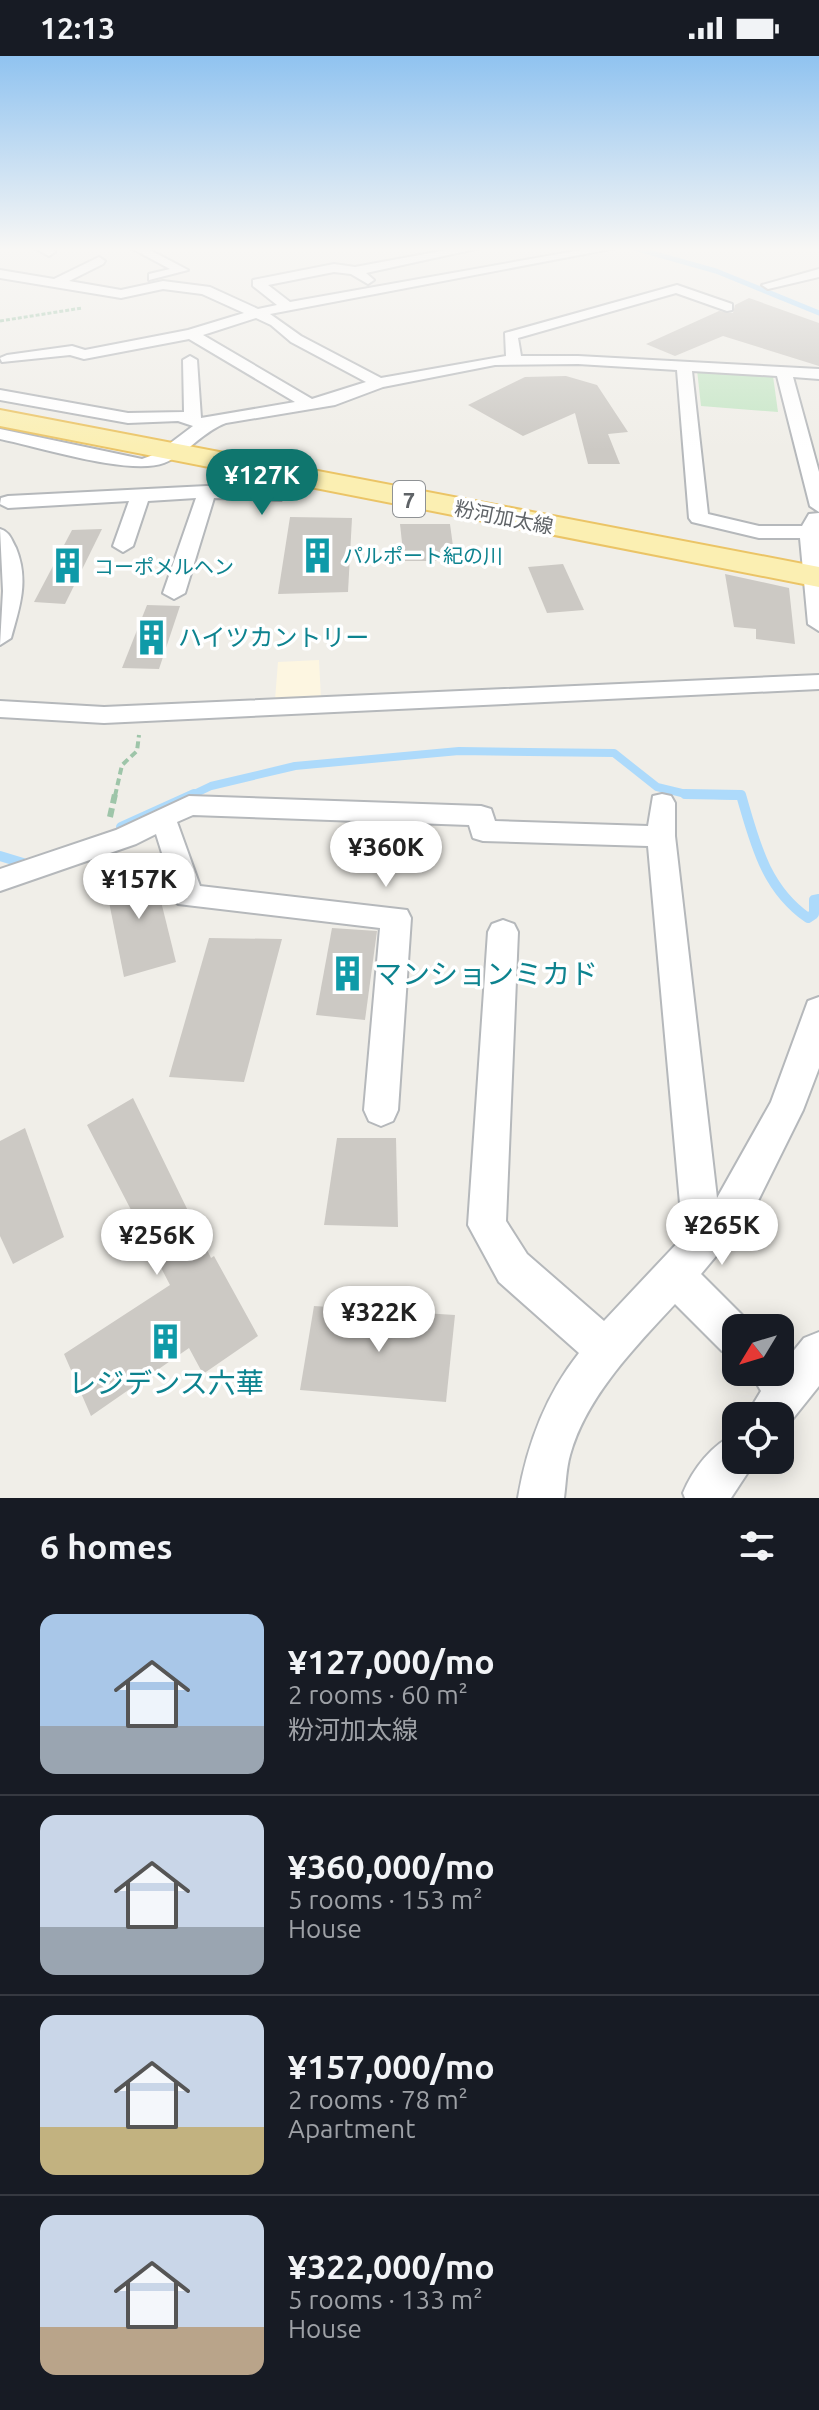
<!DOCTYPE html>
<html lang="en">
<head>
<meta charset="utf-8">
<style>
	body { margin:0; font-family:Ubuntu,"Noto Sans JP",sans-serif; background:#242831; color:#f1f3f6; height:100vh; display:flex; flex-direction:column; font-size:30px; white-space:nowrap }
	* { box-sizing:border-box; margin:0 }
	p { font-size:26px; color:#9ea1a6 }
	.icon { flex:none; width:44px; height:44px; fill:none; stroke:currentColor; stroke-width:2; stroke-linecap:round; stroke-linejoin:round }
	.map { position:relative; height:1442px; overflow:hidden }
	.panel { display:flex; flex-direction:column; background:#171b24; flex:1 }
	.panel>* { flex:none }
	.needle { width:52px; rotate:232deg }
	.buttons { position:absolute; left:722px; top:1258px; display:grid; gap:16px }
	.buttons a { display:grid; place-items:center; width:72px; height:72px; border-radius:16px; background:#171b24; box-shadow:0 4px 20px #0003; font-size:40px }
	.price { position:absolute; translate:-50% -68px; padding:0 18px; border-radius:28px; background:#fff; color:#222; font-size:26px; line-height:52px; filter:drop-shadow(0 2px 4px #0008) }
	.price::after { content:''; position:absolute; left:50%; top:48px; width:24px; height:18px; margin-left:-12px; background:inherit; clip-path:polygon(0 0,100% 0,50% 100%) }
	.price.active { background:#0f766e; color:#fff }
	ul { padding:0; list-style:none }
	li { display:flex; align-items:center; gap:24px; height:200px; padding:0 40px }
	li+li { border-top:2px solid #363941 }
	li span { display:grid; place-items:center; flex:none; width:224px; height:160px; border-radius:16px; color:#555 }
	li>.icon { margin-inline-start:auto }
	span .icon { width:96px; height:96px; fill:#fffc; stroke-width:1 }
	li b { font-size:34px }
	h2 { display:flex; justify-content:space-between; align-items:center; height:96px; padding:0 40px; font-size:34px }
	.status { display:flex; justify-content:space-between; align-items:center; height:56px; padding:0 40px; background:#171b24; direction:ltr }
	.status svg { height:22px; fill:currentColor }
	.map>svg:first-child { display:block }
	.commercial { fill:#fdf6e1 }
	.green { fill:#c6e6c6 }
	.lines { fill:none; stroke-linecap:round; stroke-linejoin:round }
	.stream-far2 { stroke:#addafb; stroke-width:5 }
	.stream-far1 { stroke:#addafb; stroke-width:8 }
	.stream { stroke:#addafb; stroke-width:10 }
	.building { fill:#ccc9c4 }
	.minor-casing { stroke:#b5b8bb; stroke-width:4 }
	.primary-casing { stroke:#ebc466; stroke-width:4 }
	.path-far2 { stroke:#9ec5a9; stroke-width:3; stroke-dasharray:4 2; stroke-linecap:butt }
	.path-far1 { stroke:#9ec5a9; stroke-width:4; stroke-dasharray:7 4; stroke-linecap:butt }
	.path { stroke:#9ec5a9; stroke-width:6; stroke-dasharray:9 5; stroke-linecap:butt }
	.minor { fill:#fff; fill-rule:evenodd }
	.primary { fill:#fbefb2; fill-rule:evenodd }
	.labels { text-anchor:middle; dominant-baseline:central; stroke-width:7; stroke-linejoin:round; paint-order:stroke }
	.far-street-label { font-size:20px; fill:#5f6367; stroke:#fff }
	.far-culture-label { font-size:20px; fill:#0d838f; stroke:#fff; text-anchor:start }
	.shield { fill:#fff; stroke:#8f9295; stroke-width:2 }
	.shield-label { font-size:22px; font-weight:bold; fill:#5f6367 }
	.culture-label { font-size:24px; fill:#0d838f; stroke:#fff; text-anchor:start }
	.near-culture-label { font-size:28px; fill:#0d838f; stroke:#fff; text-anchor:start }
</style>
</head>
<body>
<div class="status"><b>12:13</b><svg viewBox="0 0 49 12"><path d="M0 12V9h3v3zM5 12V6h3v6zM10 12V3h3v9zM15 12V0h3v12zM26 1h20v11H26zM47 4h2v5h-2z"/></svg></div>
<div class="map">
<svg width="819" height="1442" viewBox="0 0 819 1442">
	<rect width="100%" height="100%" fill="#f0eee8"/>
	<polygon class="commercial" points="319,604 321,643 275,644 278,606"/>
	<polygon class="green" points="697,314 773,320 778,356 701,350"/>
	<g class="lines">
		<polyline class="stream-far2" points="634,192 716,215 819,257"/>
		<polyline class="stream-far1" points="190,740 211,730 295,710 459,695 614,697 657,731 686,738 741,740"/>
		<g class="stream">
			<path d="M685,738l56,1c14,48 24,93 67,123l6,-4v-14l5,-1"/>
			<polyline points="121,771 194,738"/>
			<polyline points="0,800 23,807"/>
		</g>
	</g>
	<g class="building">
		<polygon points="749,242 819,267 819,310 723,280 675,300 646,288 719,255 733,257 735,249"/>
		<polygon points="566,320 597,329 628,376 608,378 620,408 588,408 575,357 523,380 468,349 525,321"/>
		<polygon points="290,461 352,462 348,536 278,538"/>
		<polygon points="400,468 450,468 455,505 404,505"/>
		<polygon points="102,473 65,548 34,546 72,474"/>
		<polygon points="563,508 584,554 547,557 528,511"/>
		<polygon points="725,518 789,532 795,588 756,583 756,573 734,571"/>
		<polygon points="147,549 180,550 159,613 122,612"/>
		<polygon points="152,809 176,906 124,921 104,821"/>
		<polygon points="332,872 377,875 365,964 316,959"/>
		<polygon points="209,882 282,883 244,1026 169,1021"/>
		<polygon points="133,1042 211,1202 214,1200 258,1280 203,1318 189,1292 91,1360 64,1298 170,1229 87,1069"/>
		<polygon points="25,1072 64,1181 13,1208 0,1180 0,1085"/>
		<polygon points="337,1082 396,1082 398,1171 324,1169"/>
		<polygon points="314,1250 455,1259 446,1346 300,1334"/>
	</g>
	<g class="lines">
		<defs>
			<g id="minor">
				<polygon points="35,192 50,192 55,196 49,200"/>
				<polygon points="131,192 146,192 188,214 149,224 149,218 170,213"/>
				<path d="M457,192h23l-114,25 8,7 -6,4 -17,-10 -17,-2 -66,13 22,17 302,-54h24l-346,66 31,22 80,42 125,-22 -1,-23 172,-48 55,19v6l-5,1 -51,-18 -158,45 3,18h57l241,13v10l-26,-2 26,95v40l-9,-6 -33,-130 -85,-5 16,143 51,12h43l7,-12 10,-1v118l-11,-7 -8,-86h-41l-67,-16 -3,-4 -12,-148 -99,-6 -83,1 -112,22 -48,18 -109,18c-24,9 -39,31 -62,40 -34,13 -125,-16 -164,-24v-10l142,30 14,-5 37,-28 -15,-5 -50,2 -128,-23v-10l128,23 56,-1 -1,-52 7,-4 7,4 4,58 94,-16 -106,-63 -105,20 -14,-4 -68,7 -2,-4 7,-3 65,-9 13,4 103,-20 56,-17 -42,-19 -39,-5 -42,9 -121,-20v-8l54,9 45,-22 6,4 -2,3 -34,17 52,9 42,-9 47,6 48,22 19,-4 -24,-19v-6l81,-16 21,3zM256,262l15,7 20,17 75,40 -54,17 -109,-64z"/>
				<polygon points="819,213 819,221 768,233 762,229"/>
				<polygon points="298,416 307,421 281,444 214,442 185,537 174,543 163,537 196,442 148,445 133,490 123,496 113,490 129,445 8,452 0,448 1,442 8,440 207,430 270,434"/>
				<path d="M0,473c10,3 11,10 16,19 13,32 4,58 -5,90l-11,7 3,-54z"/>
				<polygon points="819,619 819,633 104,667 0,661 0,645 104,651"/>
				<path d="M662,738l9,2 4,7v33l42,362 54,-96 37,-101 11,-4v71l-16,42 -51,103 -51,61 49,49 3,5h-17v30l-14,-7 -47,-47c-40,43 -89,93 -105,151 -4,14 -4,29 -6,43h-46c9,-53 27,-102 61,-145l-80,-71 -31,-57 20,-293 4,-8 11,-4 11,4 4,8 -12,289 21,33 77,67 79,-84 -35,-391 -165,-5 -10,-3 -4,-13 -276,-10 -16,7 23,64 207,24 4,8 -13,192 -5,11 -12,5 -12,-5 -5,-11 16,-182 -202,-24 -22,-70 -20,10 -136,47v-22l116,-39 73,-34 292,10 10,3 4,12 153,5 5,-30z"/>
				<polygon points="819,1276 819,1330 783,1375 780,1377 780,1360 746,1360 761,1335 750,1316 780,1316 780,1299 787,1303 804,1282"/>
				<path d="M736,1378v26h20l-25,38h-46l-2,-5c10,-24 29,-49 53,-59z"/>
			</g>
			<polygon id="primary" points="0,354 819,511 819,531 0,370"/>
		</defs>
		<use href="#minor" class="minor-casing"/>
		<use href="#primary" class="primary-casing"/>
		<polyline class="path-far2" points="0,265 82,252"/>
		<polyline class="path-far1" points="115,740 122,709 137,695 139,679"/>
		<polyline class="path" points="110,761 115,738"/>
		<use href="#minor" class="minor"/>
		<use href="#primary" class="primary"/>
	</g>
	<linearGradient id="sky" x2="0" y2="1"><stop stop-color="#90c3f0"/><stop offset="0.49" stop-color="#f8f7f5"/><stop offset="1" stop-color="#f8f7f5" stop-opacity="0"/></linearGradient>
	<rect width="819" height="394" fill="url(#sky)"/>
	<defs>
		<symbol id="building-bare" viewBox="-9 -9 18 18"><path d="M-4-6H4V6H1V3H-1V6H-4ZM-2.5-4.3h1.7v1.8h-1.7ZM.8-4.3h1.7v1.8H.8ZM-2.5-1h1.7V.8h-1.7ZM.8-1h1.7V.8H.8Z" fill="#0f9aa8" stroke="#fff" stroke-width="2.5" paint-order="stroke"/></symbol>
	</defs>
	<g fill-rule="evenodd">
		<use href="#building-bare" x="292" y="474" width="51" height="51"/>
		<use href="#building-bare" x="42" y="484" width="51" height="51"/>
		<use href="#building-bare" x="126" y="556" width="51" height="51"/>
		<use href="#building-bare" x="322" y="892" width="51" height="51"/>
		<use href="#building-bare" x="140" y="1260" width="51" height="51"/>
	</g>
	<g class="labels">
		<g class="far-street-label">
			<text transform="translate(504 461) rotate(11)">粉河加太線</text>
		</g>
		<g class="far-culture-label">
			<text x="343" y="499">パルポート紀の川</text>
			<text x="94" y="510">コーポメルヘン</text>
		</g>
		<rect class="shield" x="393" y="425" width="32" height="36" rx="6"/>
		<g class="shield-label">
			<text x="409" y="443">7</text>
		</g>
		<g class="culture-label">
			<text x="178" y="581">ハイツカントリー</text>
		</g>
		<g class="near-culture-label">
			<text x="374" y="917">マンションミカド</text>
			<text x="166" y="1326" text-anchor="middle">レジデンス六華</text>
		</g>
	</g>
</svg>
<div class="buttons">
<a><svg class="needle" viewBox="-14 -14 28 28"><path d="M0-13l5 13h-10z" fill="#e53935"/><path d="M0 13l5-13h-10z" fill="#9ea1a6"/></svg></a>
<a><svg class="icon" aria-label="locate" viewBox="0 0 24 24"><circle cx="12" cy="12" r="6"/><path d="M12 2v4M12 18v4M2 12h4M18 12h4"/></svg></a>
</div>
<b class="price active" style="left:262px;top:461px">¥127K</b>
<b class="price" style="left:386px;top:833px">¥360K</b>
<b class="price" style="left:139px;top:865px">¥157K</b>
<b class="price" style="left:722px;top:1211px">¥265K</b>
<b class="price" style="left:157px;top:1221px">¥256K</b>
<b class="price" style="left:379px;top:1298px">¥322K</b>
</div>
<section class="panel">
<h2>6 homes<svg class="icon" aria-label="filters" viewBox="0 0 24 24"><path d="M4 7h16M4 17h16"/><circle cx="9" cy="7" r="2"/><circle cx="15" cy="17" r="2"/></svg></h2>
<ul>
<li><span style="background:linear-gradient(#a9c7e8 70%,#9aa5b1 0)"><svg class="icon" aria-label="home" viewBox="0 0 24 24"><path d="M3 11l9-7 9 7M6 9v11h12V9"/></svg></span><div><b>¥127,000/mo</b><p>2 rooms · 60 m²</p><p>粉河加太線</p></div></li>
<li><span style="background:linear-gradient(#c9d6e8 70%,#9aa5b1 0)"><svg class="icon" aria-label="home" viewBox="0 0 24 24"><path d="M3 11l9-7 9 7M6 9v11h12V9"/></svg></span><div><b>¥360,000/mo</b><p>5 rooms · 153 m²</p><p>House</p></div></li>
<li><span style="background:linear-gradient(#c9d6e8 70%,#c2b280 0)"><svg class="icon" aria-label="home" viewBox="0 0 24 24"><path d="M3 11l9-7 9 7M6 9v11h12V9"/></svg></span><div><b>¥157,000/mo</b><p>2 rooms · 78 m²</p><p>Apartment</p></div></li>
<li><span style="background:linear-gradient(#c9d6e8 70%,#b9a48a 0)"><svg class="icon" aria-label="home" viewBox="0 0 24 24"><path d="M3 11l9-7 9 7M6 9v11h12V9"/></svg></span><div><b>¥322,000/mo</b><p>5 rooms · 133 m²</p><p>House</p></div></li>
</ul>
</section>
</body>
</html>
